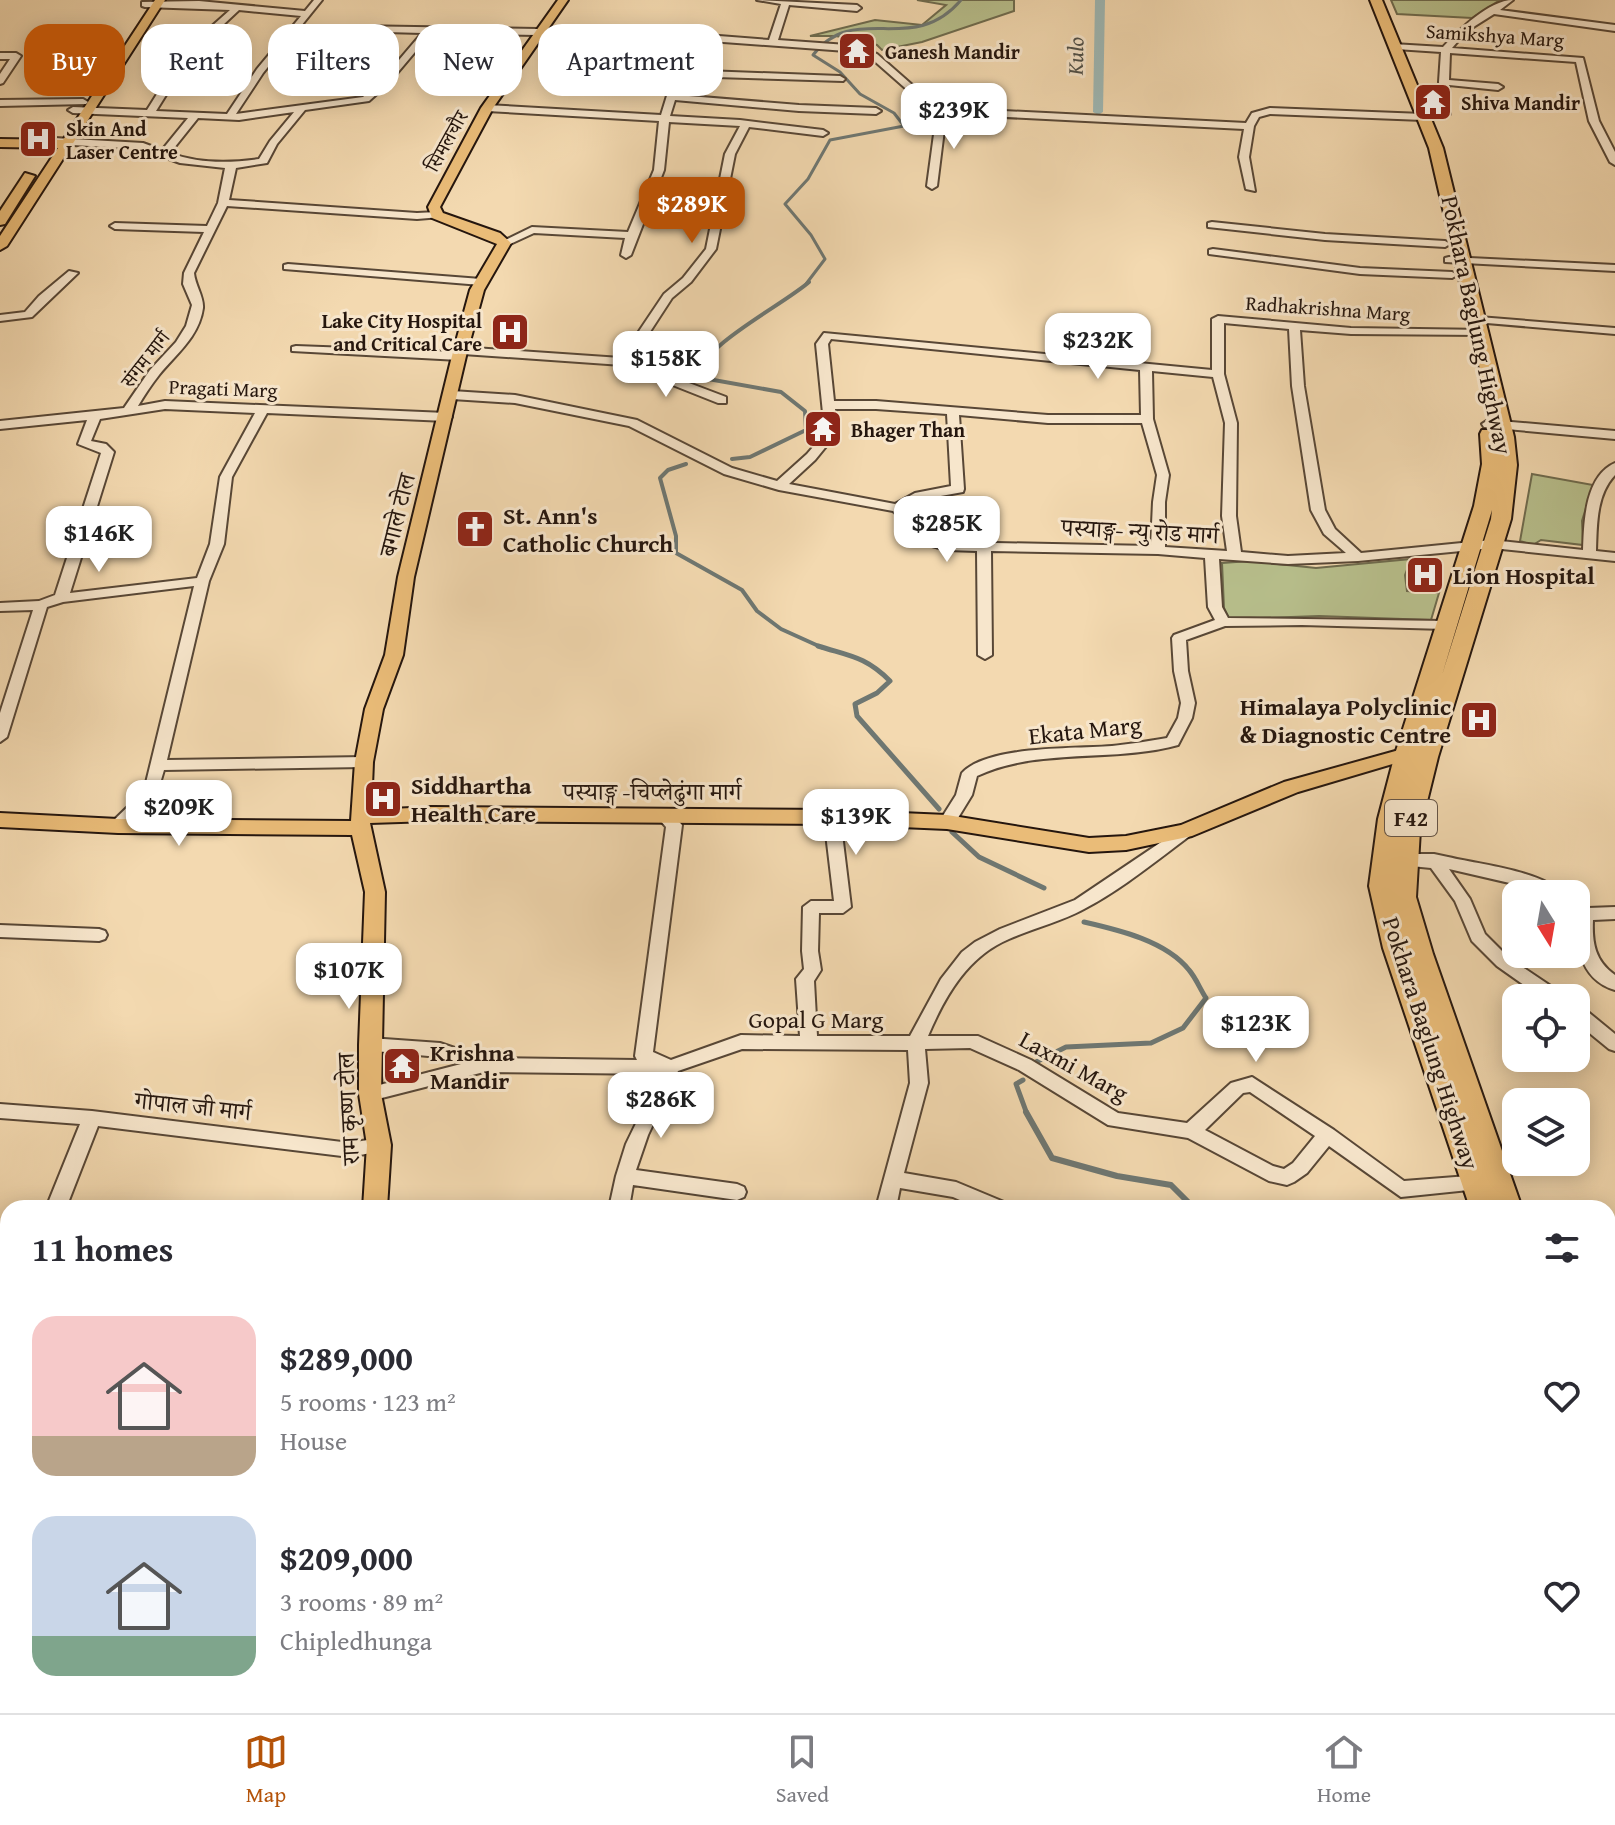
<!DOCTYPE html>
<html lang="en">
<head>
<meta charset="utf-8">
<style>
	body { margin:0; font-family:"Gentium Book Plus","Noto Serif Devanagari",serif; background:#f7f7f7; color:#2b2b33; height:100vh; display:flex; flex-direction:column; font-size:30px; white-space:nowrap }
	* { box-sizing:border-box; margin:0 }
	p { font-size:26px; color:#7c7c81 }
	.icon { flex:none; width:44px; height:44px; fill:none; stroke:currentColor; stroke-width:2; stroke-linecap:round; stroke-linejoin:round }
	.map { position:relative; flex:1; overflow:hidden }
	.details { position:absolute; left:0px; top:1200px; width:1616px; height:514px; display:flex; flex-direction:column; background:#fff; border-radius:24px 24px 0 0; box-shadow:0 4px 20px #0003 }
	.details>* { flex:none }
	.hud { position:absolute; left:24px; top:24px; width:800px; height:72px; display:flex; gap:16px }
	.needle { width:52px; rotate:169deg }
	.buttons { position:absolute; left:1502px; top:880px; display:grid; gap:16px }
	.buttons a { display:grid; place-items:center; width:88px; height:88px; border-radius:16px; background:#fff; box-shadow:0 4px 20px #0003; font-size:40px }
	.price { position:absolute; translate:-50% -68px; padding:0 18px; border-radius:16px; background:#fff; color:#222; font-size:26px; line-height:52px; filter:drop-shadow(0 2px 4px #0008) }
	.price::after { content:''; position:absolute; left:50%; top:48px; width:24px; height:18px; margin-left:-12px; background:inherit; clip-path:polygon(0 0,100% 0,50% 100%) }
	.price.active { background:#b45309; color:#fff }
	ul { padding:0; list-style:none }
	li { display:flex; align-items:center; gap:24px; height:200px; padding:0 32px }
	li span { display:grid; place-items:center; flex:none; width:224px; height:160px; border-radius:24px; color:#555 }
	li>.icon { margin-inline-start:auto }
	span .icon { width:96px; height:96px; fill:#fffc; stroke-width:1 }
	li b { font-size:34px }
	h2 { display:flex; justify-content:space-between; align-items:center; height:96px; padding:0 32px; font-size:34px }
	.chip { padding:0 28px; border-radius:24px; background:#fff; box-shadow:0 4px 20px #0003; font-size:28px; line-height:72px }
	.chip.active { background:#b45309; color:#fff }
	.dock { display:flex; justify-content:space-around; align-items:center; height:112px; border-top:2px solid #e1e1e2; background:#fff; font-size:22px; color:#7c7c81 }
	.dock a { display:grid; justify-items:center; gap:4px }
	.dock .active { color:#b45309 }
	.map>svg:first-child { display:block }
	.green { fill:#b8c08d; stroke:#6e6b4e; stroke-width:2 }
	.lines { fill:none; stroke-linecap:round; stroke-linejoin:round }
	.stream-far3 { stroke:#6e7772; stroke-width:3 }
	.stream-far2 { stroke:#6e7772; stroke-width:4 }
	.stream-far1 { stroke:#6e7772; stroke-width:5 }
	.stream { stroke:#6e7772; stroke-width:6 }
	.canal { fill:#9eb8b5; fill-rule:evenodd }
	.minor-casing { stroke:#584736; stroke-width:4 }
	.major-casing { stroke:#25160e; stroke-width:4 }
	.highway-casing { stroke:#25160e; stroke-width:4 }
	.minor { fill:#f7e6cc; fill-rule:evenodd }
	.major { fill:#eabc78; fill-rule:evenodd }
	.highway { fill:#eabc78; fill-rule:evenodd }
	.labels { text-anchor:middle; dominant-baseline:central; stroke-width:6; stroke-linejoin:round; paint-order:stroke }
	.far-street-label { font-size:20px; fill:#25160e; stroke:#f7e6cc }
	.far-poi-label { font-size:20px; font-weight:bold; fill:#25160e; stroke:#f7e6cc; text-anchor:start }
	.far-water-label { font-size:22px; font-style:italic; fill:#4f4f48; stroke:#f7e6cc }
	.shield { fill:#f7e6cc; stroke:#645447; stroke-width:2 }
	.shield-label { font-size:22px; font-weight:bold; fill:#25160e }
	.street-label { font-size:24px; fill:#25160e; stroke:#f7e6cc }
	.poi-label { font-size:24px; font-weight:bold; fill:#25160e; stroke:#f7e6cc; text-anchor:start }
</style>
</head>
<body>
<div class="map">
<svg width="1615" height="1713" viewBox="0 0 1615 1713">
	<rect width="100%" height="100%" fill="#f3d9b0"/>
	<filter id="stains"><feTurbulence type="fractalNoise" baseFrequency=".0025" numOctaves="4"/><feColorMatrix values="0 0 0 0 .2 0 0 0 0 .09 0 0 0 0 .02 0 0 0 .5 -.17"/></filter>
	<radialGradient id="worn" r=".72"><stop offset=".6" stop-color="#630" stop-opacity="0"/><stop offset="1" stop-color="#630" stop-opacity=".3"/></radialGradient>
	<g class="green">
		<polygon points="917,0 1014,0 1014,11 922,42 882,50 877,45 836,36 810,36 875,20 922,25 946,5"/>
		<polygon points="1391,0 1500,0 1472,18 1397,14"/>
		<polygon points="1532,474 1593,485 1582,521 1583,545 1541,540 1533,545 1520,541"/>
		<polygon points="1411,559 1405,575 1407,591 1439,593 1431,620 1319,616 1229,619 1224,608 1222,563 1250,561 1316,568"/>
	</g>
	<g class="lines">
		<path class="stream-far3" d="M806,284l19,-25 -14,-24 -26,-31 23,-25 22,-39 74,-14 -10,-13 -34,-19 -20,-22 -27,-17c42,-55 99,3 148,-55"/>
		<g class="stream-far2">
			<path d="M732,459l18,-2 56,-27 -1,-19 -24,-19 -84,-15c6,-33 86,-72 112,-95"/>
			<polyline points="686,464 668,470 660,478 676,536 676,553 742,590 757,611 781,629 823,648"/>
		</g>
		<g class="stream-far1">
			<path d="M818,646c31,10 47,10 72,35l-13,12 -22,11 2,12 82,93"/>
			<polyline points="952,832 979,857 1044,888"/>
			<path d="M1036,1062l30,-15 85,-4 32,-15 23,-30c-6,-9 -10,-20 -17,-28 -23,-29 -70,-40 -105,-48"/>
			<polyline points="1023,1080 1016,1084 1027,1114"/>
		</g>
		<g class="stream">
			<polyline points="1026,1112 1052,1158 1117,1176 1171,1185 1194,1208"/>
			<polyline points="1510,1706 1518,1713"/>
		</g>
		<polygon class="canal" points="1095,0 1105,0 1103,112 1098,115 1093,112"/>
		<defs>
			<g id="minor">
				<path d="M314,0h8l-59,73 -27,41 127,-17 19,-17 40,-47 -73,-2 -1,-2 4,-3 303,5 114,9 12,-36 -24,-4 100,5 4,3 -4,3 -68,-6 -11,35 69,5 30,9 41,36 26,18 302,15 6,-10 18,-5 153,6 19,-4 -3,-28 2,-30 -45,-3 -4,-3 1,-2 50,3c16,-17 46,-47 70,-47l-13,10 115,15v6l-121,-17 -27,17 -15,17 131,10 16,63 16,31v13l-5,-3 -21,-41 -13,-59 -126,-9 -1,27 49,4 5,3 -5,3 -49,-5 1,29 -27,6 -153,-6 -11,3 -5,9 -5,31 6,34 -9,-2 -7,-32 5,-28 -298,-15 -9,72 -5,3 -5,-3 10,-74 -25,-18 -41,-36 -25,-7 -191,-14 -224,-4 -43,51 -19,17 -64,9 -28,34 -10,19 -31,5 -7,32 188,13 20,-1 5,3 -1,2 -24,2 -190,-13 -33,67c1,12 10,24 9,35 -4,29 -27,46 -44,67 -8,10 -15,21 -21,31l27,-5 281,12 6,4 -6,4 -179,-8 -35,64 -8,67 -15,37 -42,179 197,-3 8,5 -8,5 -200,3 -8,27 -32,33 -6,1 -8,-5 2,-4 32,-31 50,-205 -131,16 -16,5 -40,130 -7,5v-29l33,-103 -33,1v-8l39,-2 16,-6 46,-142 -23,-9 9,-24 -87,9v-8l124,-13 26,-38 26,-28 10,-16 6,-21 -9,-21 1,-11 20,-41 -89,-3 -5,-3 5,-3 92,3 11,-23 7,-35 -45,-5 -38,-14 -87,-5 -5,-3 5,-3 88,5 19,7 26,-32 -115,-5 -5,-3 5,-3 74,3 37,-59 46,-41 -85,-3 -3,-1v-4l57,-1 106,10zM239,10l62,6 -44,53 -30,45 -71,-3 35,-56zM294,112l-24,29 -11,18c-29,4 -60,5 -89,-6l28,-35 41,2zM165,409l90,4 -35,64 -10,67 -13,34 -127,15 44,-141 -8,-8 -15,-3 9,-22z"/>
				<polygon points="0,53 16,53 21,56 3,83 0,84 0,74 10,59 0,59"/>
				<polygon points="679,70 840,76 845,79 843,81 683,76 677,95 799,105 876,108 881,111 876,114 799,111 675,100 670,116 740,120 823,130 828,133 823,136 749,127 735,154 716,249 691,282 672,298 631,361 726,397 726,403 718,403 622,365 463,354 463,358 459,360 292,351 292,347 296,346 456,352 456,348 460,347 621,358 664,294 683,278 706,249 725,154 740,126 669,122 664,170 631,255 626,258 621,255 625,238 534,233 508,245 499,243 532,227 628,232 654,170 659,121 487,111 482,108 487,105 661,115 674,73"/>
				<polygon points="83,99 88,102 86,104 0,106 0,100"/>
				<polygon points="1212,222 1325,234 1445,241 1450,244 1445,247 1325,240 1208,227 1208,223"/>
				<polygon points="1213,249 1360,268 1452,272 1457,275 1452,278 1360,274 1209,254 1209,250"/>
				<polygon points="1449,257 1615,265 1615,271 1445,262 1445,258"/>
				<polygon points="288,264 481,279 487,282 481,285 284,269 284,265"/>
				<polygon points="69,271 78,273 32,317 0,321 0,315 25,312 39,296"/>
				<path d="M1218,316l133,12 135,2 2,2 -6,3 -131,-1 -51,-4 4,56 21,124 10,19 26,24 131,-13 91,10c1,-28 2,-74 32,-87v12c-19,20 -18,50 -19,76l19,2v8l-123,-13 -134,13 -70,3 -69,-5 3,48 6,11 217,3 7,4 -7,4 -143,-4 -77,1 -39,14 2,31 7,32 -3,15 -14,27c-65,18 -139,2 -201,31l-5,19 -19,31 -6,1 -8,-5 17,-27 6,-22c26,-28 114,-24 150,-27 19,-2 37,-5 55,-8l11,-20 3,-15 -7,-32 -2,-33 2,-3 41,-15 -7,-13 -3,-49 -47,-4 -167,-3 1,104 -7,4 -7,-4 -1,-104 -30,-1 -15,-4 -39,-35 -114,-21 -55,-16 -95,-48 -114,-23 -63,-4 -6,-4 6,-4 63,4 122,25 95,48 45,13 30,-27 18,-21 -9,-89 8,-11 388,37v-51zM1224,323l65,6 3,57 19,124 13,24 22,19 -58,3 -47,-4 -5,-36 1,-93 -13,-49zM831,339l309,31 1,45h-93l-172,-14h-42l-6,-57zM1152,371l61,6 12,46 -3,93 5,35 -62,-4v-45l4,-27 -16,-56zM835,409h41l71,5 4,72 -36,7 -20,11 -106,-20 26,-24 22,-27zM959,415l89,8h94l15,52 -4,27 -2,44 -203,-4 -6,-2 -36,-31 18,-10 39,-7 1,-3z"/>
				<polygon points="1479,317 1615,328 1615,334 1475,322 1475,318"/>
				<polygon points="1488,420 1615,431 1615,439 1484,427 1482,424"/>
				<path d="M832,812l8,5 11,90 -8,6h-24l-1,38 3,19 -7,11 3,55h93l31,-57 21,-27 13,-10 25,-13 75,-29 110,-74 8,5 -2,4c-35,26 -69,54 -107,74 -24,13 -50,19 -75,30 -41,17 -64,57 -81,97h50l53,24 87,53 69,10 44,-40 21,-6 82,53 70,51 77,-6 7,3 2,5 -2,5 -87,9 -72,-51 -22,27 -13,9 -7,3 -18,-4 -81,-43 -80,-13 -89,-55 -49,-22 -45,1 3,34 -24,90 52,9 48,20 3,6h-29l-25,-11 -53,-9 -4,20h-20l34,-125 -2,-33 -166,-1 -64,22 -30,64 -12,35 101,14 7,3 2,5 -2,5 -7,3 -104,-15 -4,23h-20l7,-32 10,-32 34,-70 -176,-2 -114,29 -6,-2 -3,-5 3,-5 97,-25 -22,-7 -75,-7 -3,-5 3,-5 6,-2 70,5 44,15 153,2 -2,-4 31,-229 -8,-9 8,-5 6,1 10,11 -29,227 18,8 70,-25 59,1 -4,-57 8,-10 -2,-18 1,-44 8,-6h23l-10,-84zM1250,1092l65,44 -22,27 -9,6 -11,-3 -68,-36 38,-37z"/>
				<path d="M1397,854h37l14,3c29,7 96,14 114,37h-20l-11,-6 -82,-19 21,30 15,35 24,24 52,35 3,5h-22l-45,-32 -25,-25 -17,-40 -24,-33 -40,-4 -2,-4z"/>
				<path d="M1576,902l12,6 27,-1v12l-22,1c-1,23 2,41 22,55v15c-40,-12 -39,-54 -39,-88z"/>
				<polygon points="0,925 99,929 105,931 107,935 105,939 99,941 0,937"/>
				<polygon points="1576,1005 1582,1007 1615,1034 1615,1051 1609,1049 1576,1022"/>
				<polygon points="0,1104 92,1111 350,1143 379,1138 386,1140 388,1145 386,1150 350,1157 98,1126 66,1208 46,1208 80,1124 0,1118"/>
				<polygon points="8,1352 8,1379 0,1383 0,1356"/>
				<polygon points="1480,1706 1504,1706 1502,1713 1478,1713"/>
			</g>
			<g id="major">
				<polygon points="155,0 165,0 7,246 0,250 0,236 58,148 0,147 0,139 63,140"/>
				<polygon points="558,0 568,0 493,108 440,207 443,213 500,233 511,243 484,290 466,356 414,577 403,655 383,709 373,762 371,810 431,807 832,810 947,815 1089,838 1126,836 1181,825 1284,782 1399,750 1428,752 1430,756 1421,762 1406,760 1298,792 1192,836 1126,850 1089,852 947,829 832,824 431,821 370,823 385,892 381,1094 391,1145 387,1208 363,1208 367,1145 359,1094 359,1045 365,892 352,835 118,833 0,827 0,813 118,819 351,821 355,762 365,709 385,655 398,577 452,356 470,290 497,244 432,218 428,207 481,108"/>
				<polygon points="25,173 35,176 5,224 0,225 0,211"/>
				<rect x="0" y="1512" width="8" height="26"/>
				<rect x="416" y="1706" width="30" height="7"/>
			</g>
			<g id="highway">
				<path d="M1370,0h12l61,148 71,289 3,28 -6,54 -73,238 -18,73 -4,67 17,57 89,254h-52l-87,-260 -14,-62 9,-67 17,-65 79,-248 8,-42 -2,-30 2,-4h12l-65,-282zM1492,510l-1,9 -49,156z"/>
				<polygon points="1608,1498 1615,1500 1615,1553 1608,1550"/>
				<polygon points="1608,1581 1615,1583 1615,1633 1608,1630"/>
			</g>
		</defs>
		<use href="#minor" class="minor-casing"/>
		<use href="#major" class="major-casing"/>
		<use href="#highway" class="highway-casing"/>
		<use href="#minor" class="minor"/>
		<use href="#major" class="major"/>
		<use href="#highway" class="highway"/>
	</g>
	<defs>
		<symbol id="temple-square" viewBox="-11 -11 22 22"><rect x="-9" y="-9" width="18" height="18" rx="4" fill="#8f2418" stroke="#f7e6cc"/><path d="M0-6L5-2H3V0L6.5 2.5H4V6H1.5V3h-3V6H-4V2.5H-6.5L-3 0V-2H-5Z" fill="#fff"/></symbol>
		<symbol id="hospital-square" viewBox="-11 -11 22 22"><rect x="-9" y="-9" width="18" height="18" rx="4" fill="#8f2418" stroke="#f7e6cc"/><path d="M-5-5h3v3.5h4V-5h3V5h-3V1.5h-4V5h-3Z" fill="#fff"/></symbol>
		<symbol id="church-square" viewBox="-11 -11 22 22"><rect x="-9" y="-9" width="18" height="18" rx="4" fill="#8f2418" stroke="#f7e6cc"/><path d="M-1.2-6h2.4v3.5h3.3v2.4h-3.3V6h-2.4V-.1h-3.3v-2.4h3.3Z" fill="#fff"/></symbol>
	</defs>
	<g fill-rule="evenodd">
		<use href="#temple-square" x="835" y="29" width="44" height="44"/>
		<use href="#temple-square" x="1411" y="80" width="44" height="44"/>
		<use href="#hospital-square" x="16" y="117" width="44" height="44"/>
		<use href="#hospital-square" x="488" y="310" width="44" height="44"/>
		<use href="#temple-square" x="801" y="407" width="44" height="44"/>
		<use href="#church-square" x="453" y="507" width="44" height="44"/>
		<use href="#hospital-square" x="1403" y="553" width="44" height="44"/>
		<use href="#hospital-square" x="1457" y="698" width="44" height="44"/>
		<use href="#hospital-square" x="361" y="777" width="44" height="44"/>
		<use href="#temple-square" x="380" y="1044" width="44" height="44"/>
	</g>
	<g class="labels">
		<g class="far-street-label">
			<text transform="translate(1495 35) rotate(4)">Samikshya Marg</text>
			<text transform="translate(446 141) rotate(-61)">सिमलचौर</text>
			<text transform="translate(1328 308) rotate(4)">Radhakrishna Marg</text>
			<text transform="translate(145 359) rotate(-52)">संगम मार्ग</text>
			<text transform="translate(223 388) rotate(2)">Pragati Marg</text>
		</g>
		<g class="far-poi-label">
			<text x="885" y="51">Ganesh Mandir</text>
			<text x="1461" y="102">Shiva Mandir</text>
			<text x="66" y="128">Skin And<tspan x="66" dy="23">Laser Centre</tspan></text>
			<text x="482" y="320" text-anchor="end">Lake City Hospital<tspan x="482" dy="23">and Critical Care</tspan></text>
			<text x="851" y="429">Bhager Than</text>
		</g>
		<g class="far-water-label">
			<text transform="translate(1075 56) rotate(-89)">Kulo</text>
		</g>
		<rect class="shield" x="1385" y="800" width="52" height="36" rx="6"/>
		<g class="shield-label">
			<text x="1411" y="818">F42</text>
		</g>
		<g class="street-label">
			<text transform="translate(1477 325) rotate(78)">Pokhara Baglung Highway</text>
			<text transform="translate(397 515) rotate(-76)">बगाले टोल</text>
			<text transform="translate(1140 531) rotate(3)">पस्याङ्ग- न्यु रोड मार्ग</text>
			<text transform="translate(1085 730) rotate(-6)">Ekata Marg</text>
			<text x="652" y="791">पस्याङ्ग -चिप्लेढुंगा मार्ग</text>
			<text x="816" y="1019">Gopal G Marg</text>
			<text transform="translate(1431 1043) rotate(72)">Pokhara Baglung Highway</text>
			<text transform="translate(1074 1066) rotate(29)">Laxmi Marg</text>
			<text transform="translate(193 1106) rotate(6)">गोपाल जी मार्ग</text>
			<text transform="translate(348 1109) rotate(-93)">राम कृष्ण टोल</text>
		</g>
		<g class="poi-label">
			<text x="503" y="515">St. Ann's<tspan x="503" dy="28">Catholic Church</tspan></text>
			<text x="1453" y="575">Lion Hospital</text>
			<text x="1451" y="706" text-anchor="end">Himalaya Polyclinic<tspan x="1451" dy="28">&amp; Diagnostic Centre</tspan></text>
			<text x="411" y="785">Siddhartha<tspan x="411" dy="28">Health Care</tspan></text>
			<text x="430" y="1052">Krishna<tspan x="430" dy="28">Mandir</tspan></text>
		</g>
	</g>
	<rect width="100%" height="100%" filter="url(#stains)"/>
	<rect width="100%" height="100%" fill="url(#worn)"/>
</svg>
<div class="buttons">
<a><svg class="needle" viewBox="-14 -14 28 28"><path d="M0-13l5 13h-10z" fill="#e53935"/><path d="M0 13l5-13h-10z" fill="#7c7c81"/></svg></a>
<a><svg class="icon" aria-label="locate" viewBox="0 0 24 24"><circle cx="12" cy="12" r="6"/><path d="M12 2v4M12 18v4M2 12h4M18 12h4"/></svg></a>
<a><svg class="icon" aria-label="layers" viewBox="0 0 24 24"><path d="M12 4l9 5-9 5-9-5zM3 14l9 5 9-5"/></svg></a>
</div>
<b class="price" style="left:954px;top:151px">$239K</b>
<b class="price active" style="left:692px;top:245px">$289K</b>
<b class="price" style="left:1098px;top:381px">$232K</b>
<b class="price" style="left:666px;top:399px">$158K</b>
<b class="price" style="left:947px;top:564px">$285K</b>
<b class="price" style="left:99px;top:574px">$146K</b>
<b class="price" style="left:179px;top:848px">$209K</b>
<b class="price" style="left:856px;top:857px">$139K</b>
<b class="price" style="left:349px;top:1011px">$107K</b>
<b class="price" style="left:1256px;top:1064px">$123K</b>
<b class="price" style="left:661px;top:1140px">$286K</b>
<div class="hud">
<a class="chip active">Buy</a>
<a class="chip">Rent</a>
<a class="chip">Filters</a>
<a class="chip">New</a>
<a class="chip">Apartment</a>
</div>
<section class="details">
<h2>11 homes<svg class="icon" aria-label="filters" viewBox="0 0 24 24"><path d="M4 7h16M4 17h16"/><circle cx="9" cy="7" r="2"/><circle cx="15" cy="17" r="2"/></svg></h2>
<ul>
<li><span style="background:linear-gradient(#f6c9c9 75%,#b9a48a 0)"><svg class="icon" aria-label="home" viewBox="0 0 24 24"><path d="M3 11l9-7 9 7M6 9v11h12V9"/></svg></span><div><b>$289,000</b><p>5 rooms · 123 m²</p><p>House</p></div><svg class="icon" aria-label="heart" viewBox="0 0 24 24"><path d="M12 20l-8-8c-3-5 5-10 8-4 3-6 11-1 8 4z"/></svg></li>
<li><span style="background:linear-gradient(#c9d6e8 75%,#7fa58c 0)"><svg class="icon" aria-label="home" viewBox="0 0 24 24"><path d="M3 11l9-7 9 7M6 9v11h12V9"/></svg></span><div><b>$209,000</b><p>3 rooms · 89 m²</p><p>Chipledhunga</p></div><svg class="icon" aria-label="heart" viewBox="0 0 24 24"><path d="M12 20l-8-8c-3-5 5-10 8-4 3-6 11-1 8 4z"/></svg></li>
</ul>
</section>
</div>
<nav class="dock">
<a class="active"><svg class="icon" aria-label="map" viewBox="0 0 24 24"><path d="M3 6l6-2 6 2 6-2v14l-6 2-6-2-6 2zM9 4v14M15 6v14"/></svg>Map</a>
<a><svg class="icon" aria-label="saved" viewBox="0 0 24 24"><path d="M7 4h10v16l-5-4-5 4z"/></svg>Saved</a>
<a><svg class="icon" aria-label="home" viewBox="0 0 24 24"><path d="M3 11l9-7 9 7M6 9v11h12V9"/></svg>Home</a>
</nav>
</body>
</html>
